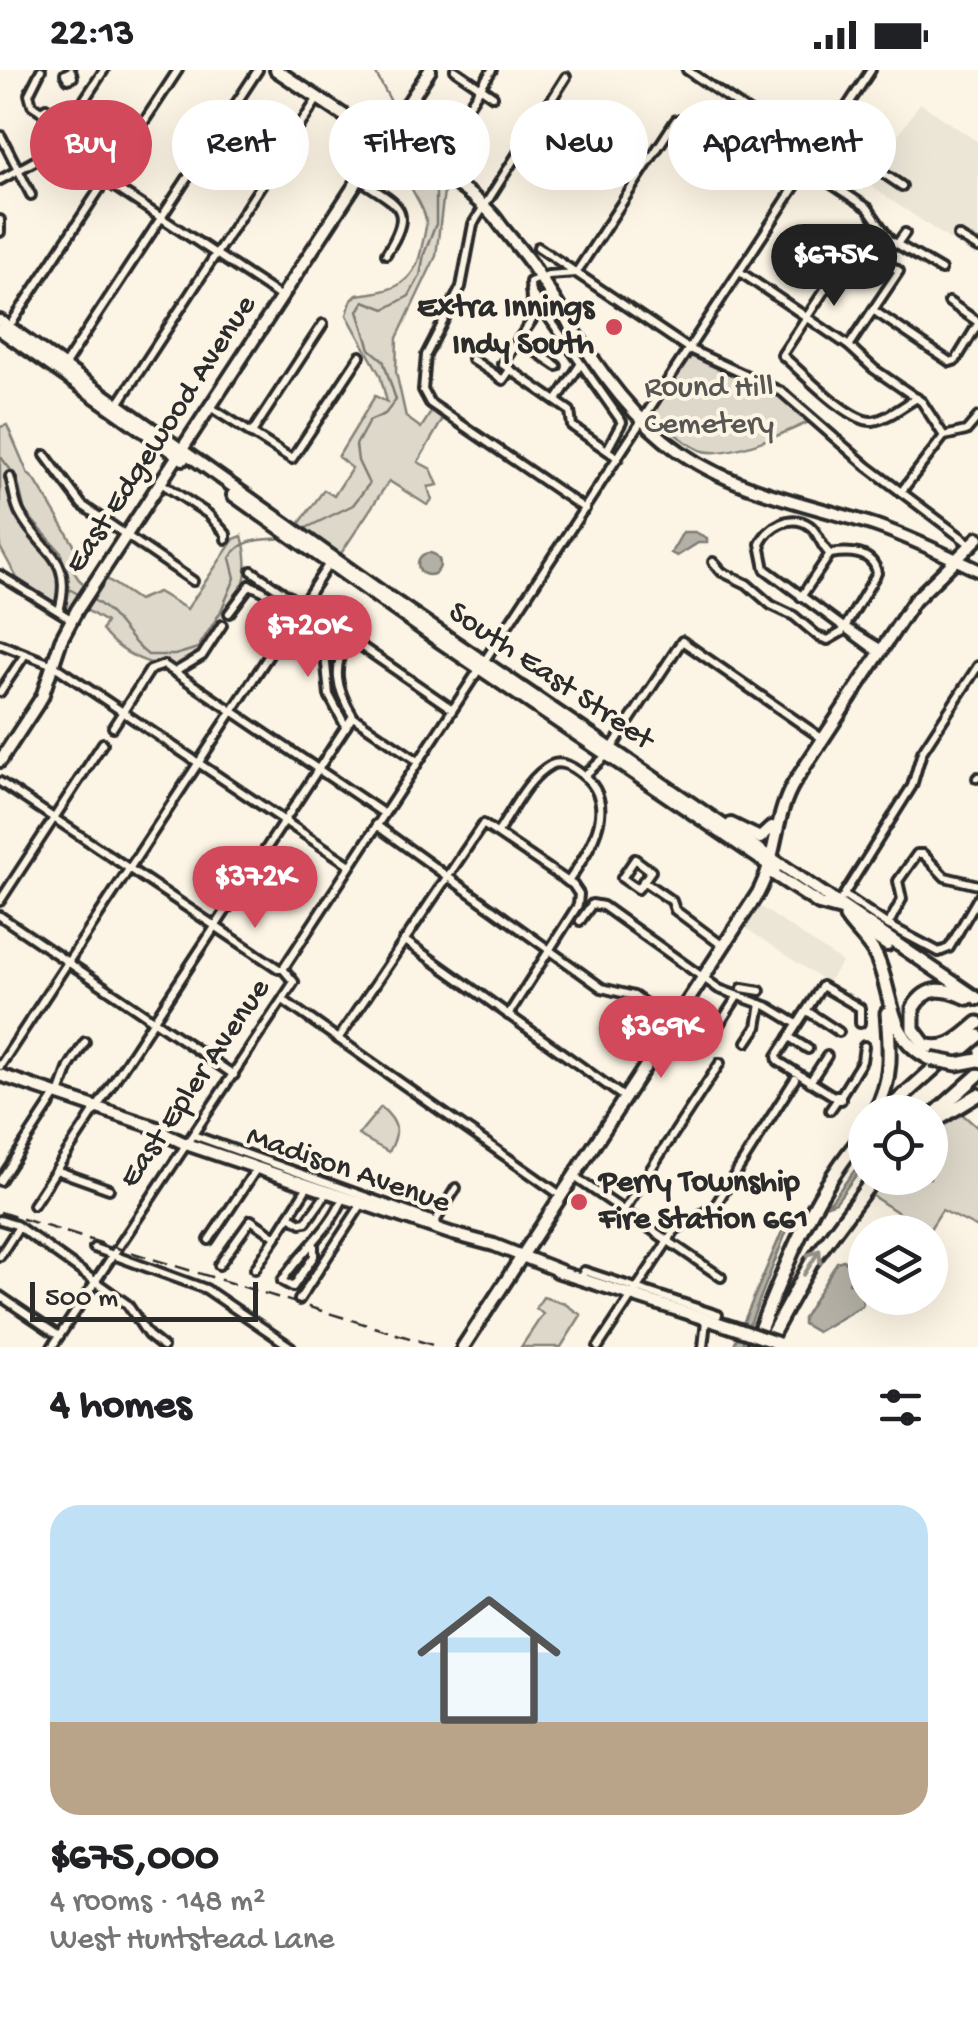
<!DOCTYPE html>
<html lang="en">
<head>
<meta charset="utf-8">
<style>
	body { margin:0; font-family:"Gochi Hand",sans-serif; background:#f2f2f2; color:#202124; height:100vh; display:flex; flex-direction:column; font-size:38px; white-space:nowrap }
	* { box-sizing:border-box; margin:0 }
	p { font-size:32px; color:#757577 }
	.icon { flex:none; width:55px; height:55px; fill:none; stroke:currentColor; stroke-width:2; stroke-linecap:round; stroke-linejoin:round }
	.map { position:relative; height:1277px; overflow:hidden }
	.sheet { display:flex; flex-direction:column; background:#fff; flex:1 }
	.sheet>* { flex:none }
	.hud { position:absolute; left:30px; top:30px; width:920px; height:90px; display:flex; gap:20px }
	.buttons { position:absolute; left:848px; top:1025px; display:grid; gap:20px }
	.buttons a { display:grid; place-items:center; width:100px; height:100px; border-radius:50%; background:#fff; box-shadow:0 10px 40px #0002; font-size:50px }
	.scale { position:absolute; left:30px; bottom:25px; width:228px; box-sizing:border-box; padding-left:10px; border:5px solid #2b2b2b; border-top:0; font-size:28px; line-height:35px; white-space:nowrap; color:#2b2b2b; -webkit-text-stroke:8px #fcf5e5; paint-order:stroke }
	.price { position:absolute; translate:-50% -85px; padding:0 22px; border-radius:35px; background:#d1495b; color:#fff; font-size:32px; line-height:65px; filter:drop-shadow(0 2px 5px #0008) }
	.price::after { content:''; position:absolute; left:50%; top:60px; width:30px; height:22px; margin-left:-15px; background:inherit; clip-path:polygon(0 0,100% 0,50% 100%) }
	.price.current { background:#222; color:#fff }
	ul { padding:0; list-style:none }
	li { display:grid; align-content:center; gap:20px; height:530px; padding:0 50px }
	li+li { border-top:2px solid #e0e0e0 }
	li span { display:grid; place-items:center; height:310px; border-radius:30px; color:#555 }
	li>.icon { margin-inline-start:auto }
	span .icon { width:180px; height:180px; fill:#fffc; stroke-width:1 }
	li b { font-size:42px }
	h2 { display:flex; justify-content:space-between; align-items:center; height:120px; padding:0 50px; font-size:42px }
	.pill { padding:0 35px; border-radius:45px; background:#fff; box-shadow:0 10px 40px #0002; font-size:35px; line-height:90px }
	.pill.current { background:#d1495b; color:#fff }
	.status { display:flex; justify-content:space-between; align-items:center; height:70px; padding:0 50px; background:#fff; direction:ltr }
	.status svg { height:28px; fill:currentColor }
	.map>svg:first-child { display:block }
	.built { fill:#ece6d7 }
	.green { fill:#ded8ca; stroke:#84827a; stroke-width:2.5 }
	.water { fill:#b4b0a5; stroke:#7d7b74; stroke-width:2.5 }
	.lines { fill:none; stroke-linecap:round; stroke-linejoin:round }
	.stream { stroke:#7d7b74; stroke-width:2.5 }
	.minor-casing { stroke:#2b2b2b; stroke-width:14 }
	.major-casing { stroke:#2b2b2b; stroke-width:18 }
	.highway-casing { stroke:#2b2b2b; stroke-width:19 }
	.minor { stroke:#fcf5e5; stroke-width:6 }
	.major { stroke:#fcf5e5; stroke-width:10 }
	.highway { stroke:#fcf5e5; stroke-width:11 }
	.rail { stroke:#2b2b2b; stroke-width:2.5; stroke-dasharray:15 8; stroke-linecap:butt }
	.major-bridge-casing { stroke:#2b2b2b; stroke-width:18; stroke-linecap:butt }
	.highway-bridge-casing { stroke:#2b2b2b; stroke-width:19; stroke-linecap:butt }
	.major-bridge { stroke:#fcf5e5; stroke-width:10 }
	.highway-bridge { stroke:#fcf5e5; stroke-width:11 }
	.oneway { stroke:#949088 }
	.poi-dot { fill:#d1495b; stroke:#fcf5e5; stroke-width:4 }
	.labels { text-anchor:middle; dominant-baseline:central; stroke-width:8; stroke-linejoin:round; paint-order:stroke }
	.poi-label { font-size:32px; font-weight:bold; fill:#2b2b2b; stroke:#fcf5e5; text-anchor:end }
	.park-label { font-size:32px; fill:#585653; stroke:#fcf5e5 }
	.street-label { font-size:32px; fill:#2b2b2b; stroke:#fcf5e5 }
</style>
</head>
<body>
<div class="status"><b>22:13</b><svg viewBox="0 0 49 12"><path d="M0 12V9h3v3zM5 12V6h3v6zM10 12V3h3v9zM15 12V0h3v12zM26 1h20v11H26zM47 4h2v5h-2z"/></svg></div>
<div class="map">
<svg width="978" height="1277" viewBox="0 0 978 1277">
	<rect width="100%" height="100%" fill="#fcf5e5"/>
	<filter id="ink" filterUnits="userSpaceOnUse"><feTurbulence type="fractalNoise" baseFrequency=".01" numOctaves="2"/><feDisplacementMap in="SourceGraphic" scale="20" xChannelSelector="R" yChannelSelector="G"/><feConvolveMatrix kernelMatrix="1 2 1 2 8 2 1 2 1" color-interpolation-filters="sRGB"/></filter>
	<g filter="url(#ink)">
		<g class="built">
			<polygon points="920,33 978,72 978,179 974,186 866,113"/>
			<polygon points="755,833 842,892 828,913 741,855"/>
		</g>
		<g class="green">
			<path d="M401,94l43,28 -8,64 -39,82 -1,34 10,45 15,11 12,-19 11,8 -26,45 13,7 7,16 -10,2 4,13 -5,5 -38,-24 -49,74 -41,-31 25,-34 10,6 18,-28 -14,-11 37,-61 12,6 -7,-27 -33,-60 4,-14 6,-6c33,-4 56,-8 64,-44 1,-9 6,-21 5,-31 -2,-16 -21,-36 -25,-56z"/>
			<path d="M692,285l82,36 35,31c-24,11 -84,38 -109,28 -17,-8 -32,-22 -46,-34l1,-7z"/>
			<path d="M7,355l21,49 7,6 41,68c-3,18 -6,27 11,38l-19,27 -51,-35 -17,-31v-120z"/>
			<path d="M242,466c4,14 6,32 2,46 -3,13 -35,64 -46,73 -27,25 -78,1 -96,-25l4,-8 -23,-14 21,-31 34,23 20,-8 29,17 47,-70z"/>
			<path d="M381,1037c18,16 19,25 8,45l-31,-17z"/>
			<polygon points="961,1043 978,1058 978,1158 942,1140 928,1162 871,1125 887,1108 930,1108 930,1064"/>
			<polygon points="543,1227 565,1234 581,1245 561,1277 521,1277 543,1244 536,1238"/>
		</g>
		<g class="water">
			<polygon points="683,462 695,462 707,468 707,473 698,473 677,486 671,483"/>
			<circle cx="429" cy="494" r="11"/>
			<polygon points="865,1087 865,1093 836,1132 801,1145 789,1155 741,1277 733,1277 786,1152 799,1141 831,1131"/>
			<polygon points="843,1190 853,1200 849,1213 860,1215 863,1235 817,1262 803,1254 803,1248 837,1192"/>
		</g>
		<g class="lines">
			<g class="stream">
				<polyline points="374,0 397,43"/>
				<polyline points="400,51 410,69 436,87 437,96"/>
				<polyline points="0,386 17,408 25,442 61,482 67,518 80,525"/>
				<polyline points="302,460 353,435 369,414 358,391 356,375 369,351 385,344 396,330 383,290 370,279 358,241 364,231 385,239 409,226 420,206 424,184 436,154 436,104"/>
				<path d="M88,527c30,15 35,39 60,58h27l23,-7 22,-35 15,-35 -5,-20c12,-21 34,-18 56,-20"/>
			</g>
			<defs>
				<g id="minor">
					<polyline points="41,0 29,24 32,35 41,41"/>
					<polyline points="455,0 493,26"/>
					<polyline points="687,0 815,87"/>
					<polygon points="71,1 73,7 68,9 65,4"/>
					<polyline points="566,7 473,154 461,217 426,285 423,320 430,333 585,439"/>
					<polygon points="46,38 49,43 44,46 41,41"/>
					<polyline points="1,66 31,125"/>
					<polyline points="828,66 902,116"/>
					<polyline points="465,70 462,46 492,0"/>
					<polyline points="86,98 281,227"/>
					<polyline points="807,98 868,138 890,170 941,200"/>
					<path d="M359,109c39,27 57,28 27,75"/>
					<polyline points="0,110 49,83 104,0"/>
					<polyline points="0,150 0,162"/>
					<polyline points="958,166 978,178"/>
					<polyline points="897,174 905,163"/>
					<polyline points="538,177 689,279 782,322 868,397 970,474"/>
					<polyline points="740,202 849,276 874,299 922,332 944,366"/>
					<polyline points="530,221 622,352 607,380"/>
					<polyline points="949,232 978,252"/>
					<polyline points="873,240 950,292 956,290 978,254"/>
					<polyline points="13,251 178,0"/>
					<polyline points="518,270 557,296"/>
					<path d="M849,276l50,-75 -43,-29 -74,113c19,16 67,68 91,66 15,-2 31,-16 44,-23"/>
					<polyline points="472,289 503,310 510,300"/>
					<polyline points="64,296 258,0"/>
					<polyline points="556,331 580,295"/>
					<polyline points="118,334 318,28"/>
					<polyline points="210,337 292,389 360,286"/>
					<polyline points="251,364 323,254"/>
					<polyline points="45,385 82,435 193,511"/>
					<polyline points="618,388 572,356 570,341 502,294 532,250 530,212 548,205 576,203 676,50"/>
					<path d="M10,407c4,12 4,27 11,38 22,40 53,40 38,96"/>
					<polyline points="161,413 208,444 226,464 226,469"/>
					<polyline points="901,422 944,366 966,361 978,347"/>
					<path d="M830,484c-9,-7 -11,-21 -20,-28 -19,-14 -42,1 -50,18l5,25 115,85"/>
					<path d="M713,492l9,10 25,12 24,21 23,11 25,21 9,3 14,-8 35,-59c-4,-22 -29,-22 -47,-19"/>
					<polyline points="252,501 452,639"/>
					<polyline points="0,505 71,549"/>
					<polyline points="801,527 830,484"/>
					<polyline points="229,543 250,515 263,521 319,565 325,584 329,625 346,657"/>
					<polyline points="846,557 882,579"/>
					<polyline points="0,574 53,595 350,795"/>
					<polyline points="175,602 202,586 222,555"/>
					<polyline points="0,622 24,586"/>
					<polyline points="353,647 418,691"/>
					<polyline points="113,657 150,600 164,595 383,743"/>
					<polyline points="584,706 607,685 682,571 823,669"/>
					<polyline points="977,708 978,707"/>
					<polyline points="0,712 279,899 283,899 294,912 52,1277"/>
					<polyline points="376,755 602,918 634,926 669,951"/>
					<path d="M498,762c15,-22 29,-54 53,-67 10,-5 20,1 28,7 44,31 10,78 -11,110"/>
					<polygon points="635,789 651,801 638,819 622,808"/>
					<polyline points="643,811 672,831 675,840 723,876"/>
					<polyline points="844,825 888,855 939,882 949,878 978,828"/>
					<polyline points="0,831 103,673"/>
					<polyline points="838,834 912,716 922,682 978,596"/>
					<polyline points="0,846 234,1005"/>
					<polyline points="580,851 592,834 603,836 719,919 769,937 797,954"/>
					<polyline points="888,855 902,829 898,811 917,784 923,784 945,807 978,815"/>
					<polyline points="404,870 625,1028"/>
					<polyline points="283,899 871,0"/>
					<polyline points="742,918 760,921"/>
					<polyline points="283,930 562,1126"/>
					<polyline points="807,941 839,962"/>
					<polyline points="719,955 737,927"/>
					<polyline points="789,967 808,979"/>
					<polyline points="338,969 483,754 573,815 579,824 578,835 508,945"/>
					<polyline points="747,972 757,957 761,934"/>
					<polyline points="0,996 330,492"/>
					<polyline points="810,1012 827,986"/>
					<polyline points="59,1024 69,997 85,972"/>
					<polyline points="841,1025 841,1030 836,1030 836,1025 841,1025 862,991 864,976"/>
					<polyline points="835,1027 778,991 777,986 822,916 860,938 860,953"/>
					<polyline points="830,1040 837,1030"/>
					<polyline points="193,1065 434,1151"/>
					<polyline points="56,1100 109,1119"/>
					<polyline points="573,1106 721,1207"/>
					<polyline points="0,1111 56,1025"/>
					<path d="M33,1135l320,-489c-18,-29 -20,-48 -6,-79"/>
					<polyline points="624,1140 720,993"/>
					<polyline points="289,1146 301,1153 306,1152 327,1123"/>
					<polyline points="0,1150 16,1155 127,1234 148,1265 163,1277"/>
					<polyline points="433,1155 456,1118"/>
					<polyline points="209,1170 257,1098"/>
					<path d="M314,1175v11l-21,31 -11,-6c20,-32 48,-49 62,-85"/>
					<polyline points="94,1178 206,1219 291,1277"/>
					<polyline points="0,1186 18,1158"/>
					<polyline points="219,1195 251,1150 276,1167 308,1116"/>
					<polyline points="255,1199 276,1167"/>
					<polyline points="581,1208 584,1201 718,1245"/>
					<polyline points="0,1226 59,1266"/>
					<polyline points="299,1230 363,1132"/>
					<polyline points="598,1277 675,1160 715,1136 795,1009"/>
					<polyline points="703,1277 706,1251"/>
				</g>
				<g id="major">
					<polyline points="276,0 366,60 369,66"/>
					<path d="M366,60l4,-1c34,23 107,62 129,94 10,14 23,27 33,42 40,60 75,128 132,175 63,51 136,61 210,85 36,12 69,29 104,45"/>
					<polyline points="0,251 390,528 978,929"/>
					<polyline points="0,260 183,389"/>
					<polyline points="233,425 439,571 775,799"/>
					<polyline points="0,691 42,627 61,570 77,540 430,0"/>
					<polyline points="731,754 760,768 772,757"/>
					<polyline points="769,801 819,834 845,841"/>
					<polyline points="855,854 887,875"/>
					<polyline points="0,1005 163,1060"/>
					<polyline points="158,1061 186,1074 453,1164 494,1175 560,1201"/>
					<polyline points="556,1201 731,1257"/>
					<path d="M463,1277l295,-454c19,-35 16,-77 36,-110l120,-182 64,-63"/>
				</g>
				<g id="highway">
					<path d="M846,847c9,14 22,23 30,39 18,38 10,82 55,103"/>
					<path d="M968,928c-22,-10 -41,-14 -55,10v21l12,16c24,7 36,-8 53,-22"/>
					<polyline points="957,984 978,966"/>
					<path d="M875,1042c18,-32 15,-63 12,-99"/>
					<polyline points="885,1042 960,975"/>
					<polyline points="930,1048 978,1005"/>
					<polyline points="937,1050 978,1025"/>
					<path d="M753,1277c31,-76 57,-151 112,-214"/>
					<polyline points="765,1277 811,1193 874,1108"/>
				</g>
			</defs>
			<use href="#minor" class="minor-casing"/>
			<use href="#major" class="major-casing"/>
			<use href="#highway" class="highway-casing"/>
			<use href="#minor" class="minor"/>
			<use href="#major" class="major"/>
			<use href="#highway" class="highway"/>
			<polyline class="rail" points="0,1142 439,1277"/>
			<defs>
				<polyline id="major-bridge" points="731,1257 777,1273"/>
				<polyline id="highway-bridge" points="931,989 957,994 978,990"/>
			</defs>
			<use href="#major-bridge" class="major-bridge-casing"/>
			<use href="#highway-bridge" class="highway-bridge-casing"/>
			<use href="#major-bridge" class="major-bridge"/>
			<use href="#highway-bridge" class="highway-bridge"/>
		</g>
		<defs><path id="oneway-shaft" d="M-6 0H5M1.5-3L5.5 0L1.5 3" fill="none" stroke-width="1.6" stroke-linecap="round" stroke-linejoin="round" transform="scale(2.5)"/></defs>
		<use class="oneway" href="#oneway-shaft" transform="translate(812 1192) rotate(-58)"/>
	</g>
	<g class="poi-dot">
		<circle cx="614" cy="257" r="10"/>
		<circle cx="579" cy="1132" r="10"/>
	</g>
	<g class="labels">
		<g class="poi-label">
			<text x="594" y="239">Extra Innings<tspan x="594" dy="37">Indy South</tspan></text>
			<text x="599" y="1114" text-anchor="start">Perry Township<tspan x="599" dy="37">Fire Station 661</tspan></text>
		</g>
		<g class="park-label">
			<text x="709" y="319">Round Hill<tspan x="709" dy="37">Cemetery</tspan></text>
		</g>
		<g class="street-label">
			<text transform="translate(162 365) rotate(-57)">East Edgewood Avenue</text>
			<text transform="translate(550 607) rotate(34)">South East Street</text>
			<text transform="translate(196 1014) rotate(-56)">East Epler Avenue</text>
			<text transform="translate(348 1101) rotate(19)">Madison Avenue</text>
		</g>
	</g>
</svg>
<div class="buttons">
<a><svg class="icon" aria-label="locate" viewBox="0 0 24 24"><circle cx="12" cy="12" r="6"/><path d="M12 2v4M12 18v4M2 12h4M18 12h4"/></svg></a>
<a><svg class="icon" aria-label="layers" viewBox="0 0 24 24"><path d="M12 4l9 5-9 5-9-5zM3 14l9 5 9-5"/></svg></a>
</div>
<div class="scale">500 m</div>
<b class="price current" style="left:834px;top:239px">$675K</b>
<b class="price" style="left:308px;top:610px">$720K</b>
<b class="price" style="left:255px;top:861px">$372K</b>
<b class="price" style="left:661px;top:1011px">$369K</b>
<div class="hud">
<a class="pill current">Buy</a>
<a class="pill">Rent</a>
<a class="pill">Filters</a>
<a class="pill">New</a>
<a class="pill">Apartment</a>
</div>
</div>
<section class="sheet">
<h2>4 homes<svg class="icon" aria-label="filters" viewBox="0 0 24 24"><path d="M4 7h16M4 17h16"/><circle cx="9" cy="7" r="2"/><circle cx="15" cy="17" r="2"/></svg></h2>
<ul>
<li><span style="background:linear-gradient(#bfe0f5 70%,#b9a48a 0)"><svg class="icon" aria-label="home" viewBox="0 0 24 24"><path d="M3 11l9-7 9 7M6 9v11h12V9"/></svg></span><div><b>$675,000</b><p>4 rooms · 148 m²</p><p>West Huntstead Lane</p></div></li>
</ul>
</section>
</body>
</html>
